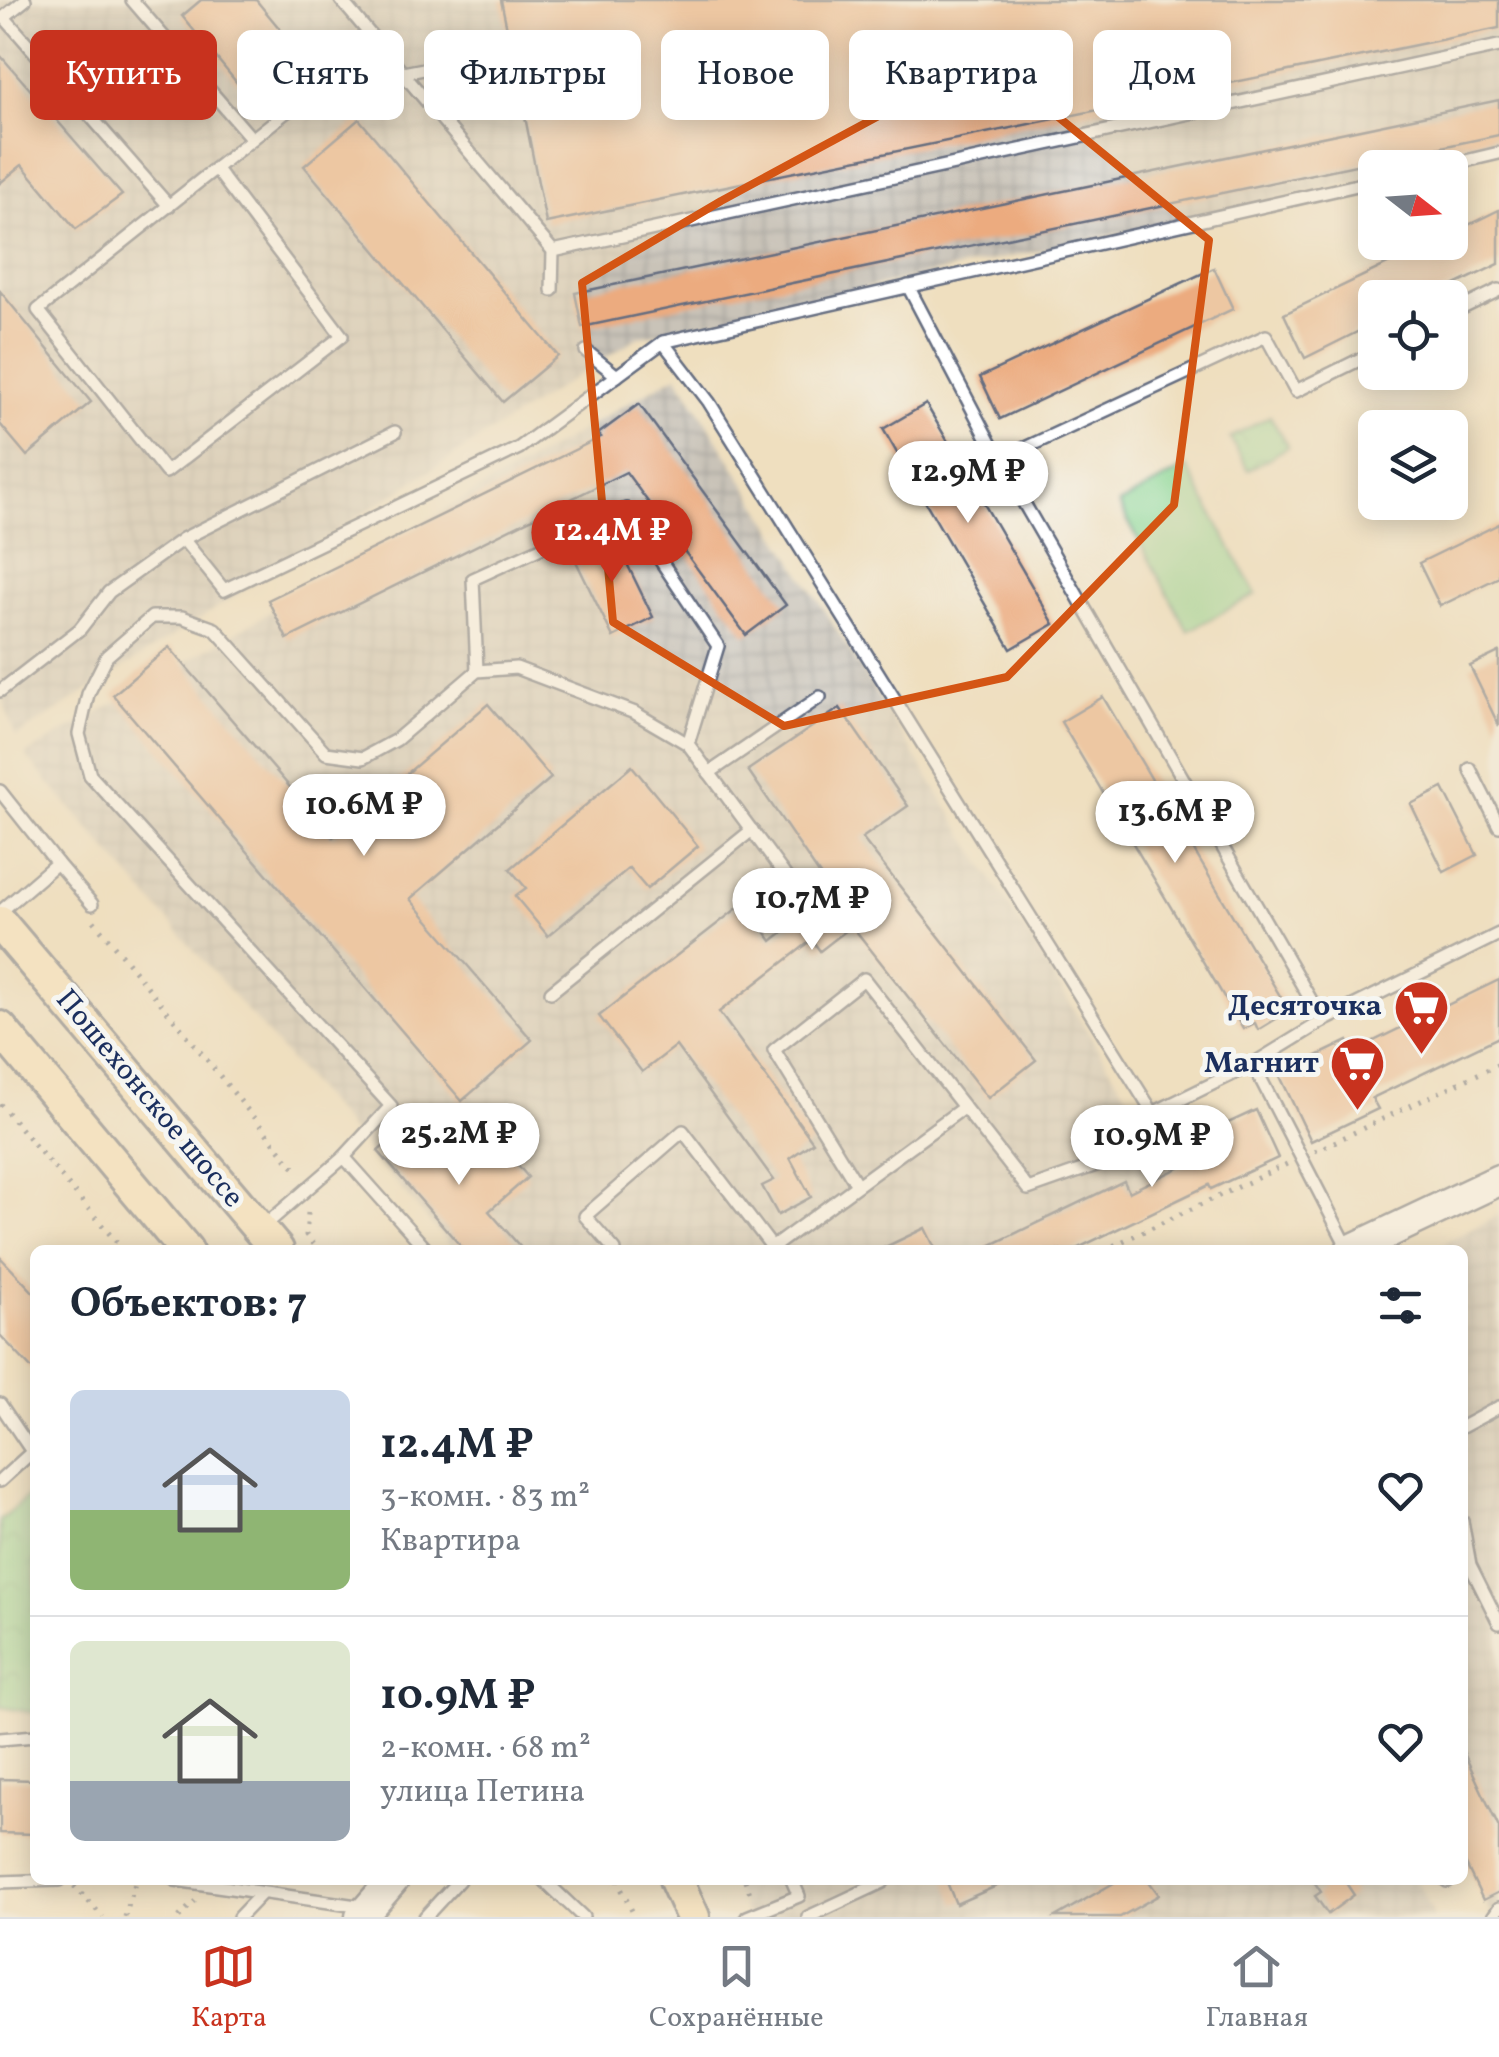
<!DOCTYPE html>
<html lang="ru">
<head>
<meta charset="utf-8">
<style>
	body { margin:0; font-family:Vollkorn,serif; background:#f2f2f3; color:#1f2937; height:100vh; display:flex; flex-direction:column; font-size:38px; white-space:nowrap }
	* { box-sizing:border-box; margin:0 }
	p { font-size:32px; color:#747a83 }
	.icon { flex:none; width:55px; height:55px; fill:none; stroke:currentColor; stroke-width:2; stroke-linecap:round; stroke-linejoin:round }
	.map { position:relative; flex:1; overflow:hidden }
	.details { position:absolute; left:30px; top:1245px; width:1438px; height:640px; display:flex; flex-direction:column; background:#fff; border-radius:15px; box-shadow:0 5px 25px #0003 }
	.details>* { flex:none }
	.banner { position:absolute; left:30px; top:30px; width:1440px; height:90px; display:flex; gap:20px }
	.needle { width:65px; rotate:107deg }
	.controls { position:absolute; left:1358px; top:150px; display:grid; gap:20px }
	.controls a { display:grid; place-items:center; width:110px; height:110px; border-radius:15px; background:#fff; box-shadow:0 5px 25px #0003; font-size:50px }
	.price { position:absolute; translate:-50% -85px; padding:0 22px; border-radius:35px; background:#fff; color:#222; font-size:32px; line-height:65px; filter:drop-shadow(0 2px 5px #0008) }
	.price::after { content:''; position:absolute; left:50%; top:60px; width:30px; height:22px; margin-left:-15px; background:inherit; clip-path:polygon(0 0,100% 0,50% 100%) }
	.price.selected { background:#c8321e; color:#fff }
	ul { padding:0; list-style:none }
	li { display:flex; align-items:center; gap:30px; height:250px; padding:0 40px }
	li+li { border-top:2px solid #e0e1e3 }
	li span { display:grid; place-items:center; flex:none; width:280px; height:200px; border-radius:15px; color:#555 }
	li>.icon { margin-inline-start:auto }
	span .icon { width:120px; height:120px; fill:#fffc; stroke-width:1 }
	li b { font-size:42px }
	h2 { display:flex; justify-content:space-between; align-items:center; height:120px; padding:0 40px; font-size:42px }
	.pill { padding:0 35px; border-radius:15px; background:#fff; box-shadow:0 5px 25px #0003; font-size:35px; line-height:90px }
	.pill.selected { background:#c8321e; color:#fff }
	.tab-bar { display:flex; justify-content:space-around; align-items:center; height:140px; border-top:2px solid #e0e1e3; background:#fff; font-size:28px; color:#747a83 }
	.tab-bar a { display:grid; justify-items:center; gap:5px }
	.tab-bar .selected { color:#c8321e }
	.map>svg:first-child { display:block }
	.industrial { fill:url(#industrial-grid) }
	.grass { fill:#8cd693; stroke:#548278; stroke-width:2.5 }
	.park { fill:url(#park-crowns); stroke:#548278; stroke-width:2.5 }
	.building { fill:#ecab7f }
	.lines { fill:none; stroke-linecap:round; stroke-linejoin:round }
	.service-casing { stroke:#656d80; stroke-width:16 }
	.tertiary-casing { stroke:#656d80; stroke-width:35 }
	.secondary-casing { stroke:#656d80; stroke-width:38 }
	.path { stroke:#656d80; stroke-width:5; stroke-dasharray:2.5 8; stroke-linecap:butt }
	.service { stroke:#fff; stroke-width:11 }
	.tertiary { stroke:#fff; stroke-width:30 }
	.secondary { stroke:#fae7c3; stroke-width:32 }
	.marked { fill:none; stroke:#d45514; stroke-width:8; stroke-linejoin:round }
	.labels { text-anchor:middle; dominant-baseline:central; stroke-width:10; stroke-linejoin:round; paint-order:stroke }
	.poi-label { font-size:30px; font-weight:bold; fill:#1b2f5e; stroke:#f6f6f2; text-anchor:end }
	.street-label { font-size:30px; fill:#1b2f5e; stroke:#f6f6f2 }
</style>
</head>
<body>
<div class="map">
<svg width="1499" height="1917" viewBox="0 0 1499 1917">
	<defs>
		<pattern id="industrial-grid" width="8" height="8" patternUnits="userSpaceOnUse" patternTransform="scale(2.5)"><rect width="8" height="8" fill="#c9c3b8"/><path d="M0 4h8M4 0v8" fill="none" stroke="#aca8a1"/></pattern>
		<pattern id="park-crowns" width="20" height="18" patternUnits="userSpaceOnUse" patternTransform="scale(2.5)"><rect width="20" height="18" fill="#8cd693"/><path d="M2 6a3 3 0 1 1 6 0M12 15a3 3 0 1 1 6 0" fill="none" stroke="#78b881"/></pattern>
	</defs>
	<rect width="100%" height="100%" fill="#f6f6f2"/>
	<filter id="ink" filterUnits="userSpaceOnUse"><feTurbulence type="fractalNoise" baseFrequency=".01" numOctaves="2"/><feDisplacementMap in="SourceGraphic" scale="20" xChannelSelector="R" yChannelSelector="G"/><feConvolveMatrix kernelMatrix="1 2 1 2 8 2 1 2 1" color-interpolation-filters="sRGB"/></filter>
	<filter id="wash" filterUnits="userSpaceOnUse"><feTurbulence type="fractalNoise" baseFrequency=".0048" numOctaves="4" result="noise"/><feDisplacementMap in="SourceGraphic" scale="40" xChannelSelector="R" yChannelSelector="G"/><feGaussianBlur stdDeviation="2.25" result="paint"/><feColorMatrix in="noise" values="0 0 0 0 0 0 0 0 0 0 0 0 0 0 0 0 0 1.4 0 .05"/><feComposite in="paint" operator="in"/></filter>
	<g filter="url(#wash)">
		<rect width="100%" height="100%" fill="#efdfbf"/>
		<g class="industrial">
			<polygon points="0,0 1499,0 1499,151 1423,167 1375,168 1375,178 638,337 16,737 0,694"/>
			<polygon points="677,375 1174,1170 1186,1196 1074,1250 454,1250 25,755"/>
			<polygon points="1499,1215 1499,1917 1492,1917 1463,1856 1462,1250 1430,1250"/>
			<polygon points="731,1880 1417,1880 1433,1917 747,1917"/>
		</g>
		<polygon class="grass" points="1187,467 1256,594 1188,631 1119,504"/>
		<g class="park">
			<polygon points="1270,416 1288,447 1248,470 1230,438"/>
			<polygon points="33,1492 35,1494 35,1713 0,1707 0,1521"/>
		</g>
		<g id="blocks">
			<g class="building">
				<polygon points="201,0 256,0 289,40 237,83 182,16"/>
				<polygon points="501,0 1499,0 1499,28 546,223 514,61 521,49 510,43"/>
				<polygon points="0,55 122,195 76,229 22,165 0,183"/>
				<polygon points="1499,100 1499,135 582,327 575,293"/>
				<polygon points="359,119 558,356 503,402 304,166"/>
				<polygon points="1499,210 1499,264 1428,298 1375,298 1375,323 1305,358 1284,314 1433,242 1450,242 1450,234"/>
				<polygon points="1214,268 1233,309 1000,419 980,377"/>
				<polygon points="0,291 91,402 27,456 0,424"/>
				<polygon points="639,404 786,605 746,635 626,472 287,639 268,600 601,437 598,434"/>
				<polygon points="926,404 1054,624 1011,649 883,429"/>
				<polygon points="1499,524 1499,577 1440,606 1419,563"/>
				<polygon points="612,533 653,617 613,637 572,553"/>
				<polygon points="169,647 333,837 488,704 551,778 410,899 532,1040 462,1101 113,695"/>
				<polygon points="1499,652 1499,726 1470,666"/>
				<polygon points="1103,697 1289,1011 1258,1030 1255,1023 1243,1029 1061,722"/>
				<polygon points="840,708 908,806 862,838 1036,1060 988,1098 852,926 820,951 812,940 719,1012 813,1142 790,1158 811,1197 778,1215 762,1186 774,1180 676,1046 642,1072 599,1016 744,903 772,941 832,893 748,770"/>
				<polygon points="632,766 698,846 647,889 629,868 548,936 515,896 526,888 510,869"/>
				<polygon points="1443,788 1477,855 1444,872 1411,804"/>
				<polygon points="1499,980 1499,1037 1372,1098 1378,1109 1311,1141 1279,1074 1348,1041 1353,1051"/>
				<polygon points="1256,1110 1278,1158 1211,1189 1209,1185 1074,1250 981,1250 1124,1181 1129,1192 1197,1159 1189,1141"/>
				<polygon points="409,1124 451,1172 493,1136 528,1177 489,1211 523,1250 464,1250 378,1151"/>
				<polygon points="925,1228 936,1250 879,1250"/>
				<polygon points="0,1257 35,1294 35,1372 0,1335"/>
				<polygon points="1462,1749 1499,1828 1499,1892 1483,1900 1462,1856"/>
				<polygon points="0,1779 35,1780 35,1834 0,1833"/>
				<polygon points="946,1880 1010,1880 956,1904"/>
				<polygon points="1119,1880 1148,1880 1159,1895 1120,1917 1055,1917"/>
				<polygon points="1313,1880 1344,1880 1354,1895 1328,1914 1315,1896 1321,1892"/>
			</g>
		</g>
	</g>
	<g filter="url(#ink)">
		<use href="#blocks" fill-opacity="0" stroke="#656d80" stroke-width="2.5"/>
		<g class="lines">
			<defs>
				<g id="service">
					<polyline points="25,0 4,17 169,206"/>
					<polyline points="132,0 252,139"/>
					<polyline points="341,0 553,251 552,290"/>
					<polyline points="403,73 512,52"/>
					<polyline points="1436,168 1499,153"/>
					<polyline points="216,169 342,336 166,472 38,310 375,41"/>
					<polyline points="1375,181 663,342 709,402 1153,1113 1253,1064 1323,1021 999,460 1266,336 1296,391 1375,352"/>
					<polyline points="553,251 1499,46"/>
					<polyline points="908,286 999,460"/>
					<polyline points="1450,314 1499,290"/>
					<polyline points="586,351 617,376"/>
					<polyline points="183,539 395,432"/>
					<polyline points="477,671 473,579 626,509 718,646 688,744"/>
					<polyline points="0,691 80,629 109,592 183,539 224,590 519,448 663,342"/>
					<polyline points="1470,769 1499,826"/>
					<polyline points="709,773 820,697"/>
					<polyline points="0,791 57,863 0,912"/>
					<polyline points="57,863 92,904"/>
					<polyline points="551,992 752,830"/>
					<polyline points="1323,1021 1499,934"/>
					<polyline points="1253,1064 1349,1250"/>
					<polyline points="344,1157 391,1106 90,775 79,734 88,694 107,656 152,617 182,617 215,629 326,753 363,758 396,740 477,671 516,668 635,713 688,744 795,889"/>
					<polyline points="857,1185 774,1050 864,979 1028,1189 1139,1150"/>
					<polyline points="263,1227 344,1157 427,1250"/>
					<polyline points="615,1250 585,1216 683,1131 772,1247"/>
					<polyline points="769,1250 963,1108"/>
					<polyline points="0,1404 35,1456"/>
					<polyline points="1462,1427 1499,1407"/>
					<polyline points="0,1481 32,1452"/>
					<polyline points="1462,1521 1470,1565 1499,1623"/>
					<polyline points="0,1739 35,1736"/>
					<polyline points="175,1880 364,1907"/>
					<polyline points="544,1880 583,1917"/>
					<polyline points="1446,1880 1447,1881"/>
					<polyline points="0,1882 59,1880"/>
					<polyline points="239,1917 262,1893"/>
					<polyline points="425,1917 459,1880"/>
					<polyline points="747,1917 799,1896 792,1880"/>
					<polyline points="808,1917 883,1882"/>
					<polyline points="1493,1917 1499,1908"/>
				</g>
				<g id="tertiary">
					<polyline points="1351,1250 1499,1180"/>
					<polyline points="361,1917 393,1880"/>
				</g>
				<g id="secondary">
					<polyline points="0,923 277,1250"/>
					<polyline points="0,1028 186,1250"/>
					<polyline points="676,1880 693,1917"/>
				</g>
			</defs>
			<use href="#service" class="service-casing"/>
			<use href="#tertiary" class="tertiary-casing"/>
			<use href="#secondary" class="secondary-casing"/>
			<g class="path">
				<polyline points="94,921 298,1172"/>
				<polyline points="0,1104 123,1250"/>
				<polyline points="1315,1151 1499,1064"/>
				<polyline points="308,1213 306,1235 319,1250"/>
				<polyline points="1104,1250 1287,1164"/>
				<polyline points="617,1880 635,1917"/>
				<polyline points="745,1880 751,1896"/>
				<polyline points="74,1886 103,1917"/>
				<polyline points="125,1917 136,1880"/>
				<polyline points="179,1917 195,1901"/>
			</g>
			<use href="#service" class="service"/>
			<use href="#tertiary" class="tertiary"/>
			<use href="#secondary" class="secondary"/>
		</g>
	</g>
	<path d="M0 0H1499V1917H0ZM986,58l223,182 -35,265 -167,172 -223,49 -171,-104 -31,-339 139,-82z" fill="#efdfbf" fill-opacity=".55" fill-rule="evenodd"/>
	<path class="marked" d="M986,58l223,182 -35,265 -167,172 -223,49 -171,-104 -31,-339 139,-82z"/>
	<defs>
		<symbol id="supermarket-pin" viewBox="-11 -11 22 30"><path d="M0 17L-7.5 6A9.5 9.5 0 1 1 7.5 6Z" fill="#c8321e" stroke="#f6f6f2"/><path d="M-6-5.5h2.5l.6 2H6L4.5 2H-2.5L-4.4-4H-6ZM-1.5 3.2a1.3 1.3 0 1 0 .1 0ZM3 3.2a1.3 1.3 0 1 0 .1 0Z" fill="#fff"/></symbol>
	</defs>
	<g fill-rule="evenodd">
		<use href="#supermarket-pin" x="1390" y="976" width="63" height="86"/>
		<use href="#supermarket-pin" x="1326" y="1032" width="63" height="86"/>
	</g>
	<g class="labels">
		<g class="poi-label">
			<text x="1382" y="1007">Десяточка</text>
			<text x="1319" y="1064">Магнит</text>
		</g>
		<g class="street-label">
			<text transform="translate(149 1099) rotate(50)">Пошехонское шоссе</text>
		</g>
	</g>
</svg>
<div class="controls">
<a><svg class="needle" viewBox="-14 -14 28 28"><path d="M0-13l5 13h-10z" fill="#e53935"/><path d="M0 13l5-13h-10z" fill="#747a83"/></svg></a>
<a><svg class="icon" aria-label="locate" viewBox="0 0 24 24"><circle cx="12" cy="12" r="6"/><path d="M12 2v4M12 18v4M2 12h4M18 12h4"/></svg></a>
<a><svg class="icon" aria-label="layers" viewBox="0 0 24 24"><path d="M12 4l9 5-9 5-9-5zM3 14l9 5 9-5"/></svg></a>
</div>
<b class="price" style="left:968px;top:526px">12.9M ₽</b>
<b class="price selected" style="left:612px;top:585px">12.4M ₽</b>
<b class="price" style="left:364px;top:859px">10.6M ₽</b>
<b class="price" style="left:1175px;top:866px">13.6M ₽</b>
<b class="price" style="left:812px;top:953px">10.7M ₽</b>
<b class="price" style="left:459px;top:1188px">25.2M ₽</b>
<b class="price" style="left:1152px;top:1190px">10.9M ₽</b>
<div class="banner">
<a class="pill selected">Купить</a>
<a class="pill">Снять</a>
<a class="pill">Фильтры</a>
<a class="pill">Новое</a>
<a class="pill">Квартира</a>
<a class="pill">Дом</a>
</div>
<section class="details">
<h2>Объектов: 7<svg class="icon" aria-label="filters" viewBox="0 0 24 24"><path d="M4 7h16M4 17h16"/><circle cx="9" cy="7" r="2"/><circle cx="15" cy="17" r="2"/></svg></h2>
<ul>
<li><span style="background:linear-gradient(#c9d6e8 60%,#8fb573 0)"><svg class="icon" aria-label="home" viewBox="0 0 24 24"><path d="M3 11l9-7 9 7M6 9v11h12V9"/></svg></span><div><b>12.4M ₽</b><p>3-комн. · 83 m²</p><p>Квартира</p></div><svg class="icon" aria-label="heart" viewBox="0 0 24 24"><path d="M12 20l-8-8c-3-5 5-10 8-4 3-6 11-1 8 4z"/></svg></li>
<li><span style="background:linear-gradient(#dfe7d0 70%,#9aa5b1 0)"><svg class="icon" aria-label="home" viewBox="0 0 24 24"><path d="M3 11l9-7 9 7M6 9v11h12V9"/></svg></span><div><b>10.9M ₽</b><p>2-комн. · 68 m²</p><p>улица Петина</p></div><svg class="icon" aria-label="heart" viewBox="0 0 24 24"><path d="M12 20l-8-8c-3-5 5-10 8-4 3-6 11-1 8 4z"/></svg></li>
</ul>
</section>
</div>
<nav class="tab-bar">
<a class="selected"><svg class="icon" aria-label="map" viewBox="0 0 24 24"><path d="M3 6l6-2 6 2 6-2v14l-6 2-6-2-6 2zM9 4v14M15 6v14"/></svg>Карта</a>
<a><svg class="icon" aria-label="saved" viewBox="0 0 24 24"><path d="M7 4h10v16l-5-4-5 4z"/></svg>Сохранённые</a>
<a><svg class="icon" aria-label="home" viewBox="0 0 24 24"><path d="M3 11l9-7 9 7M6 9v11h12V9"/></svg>Главная</a>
</nav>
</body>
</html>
